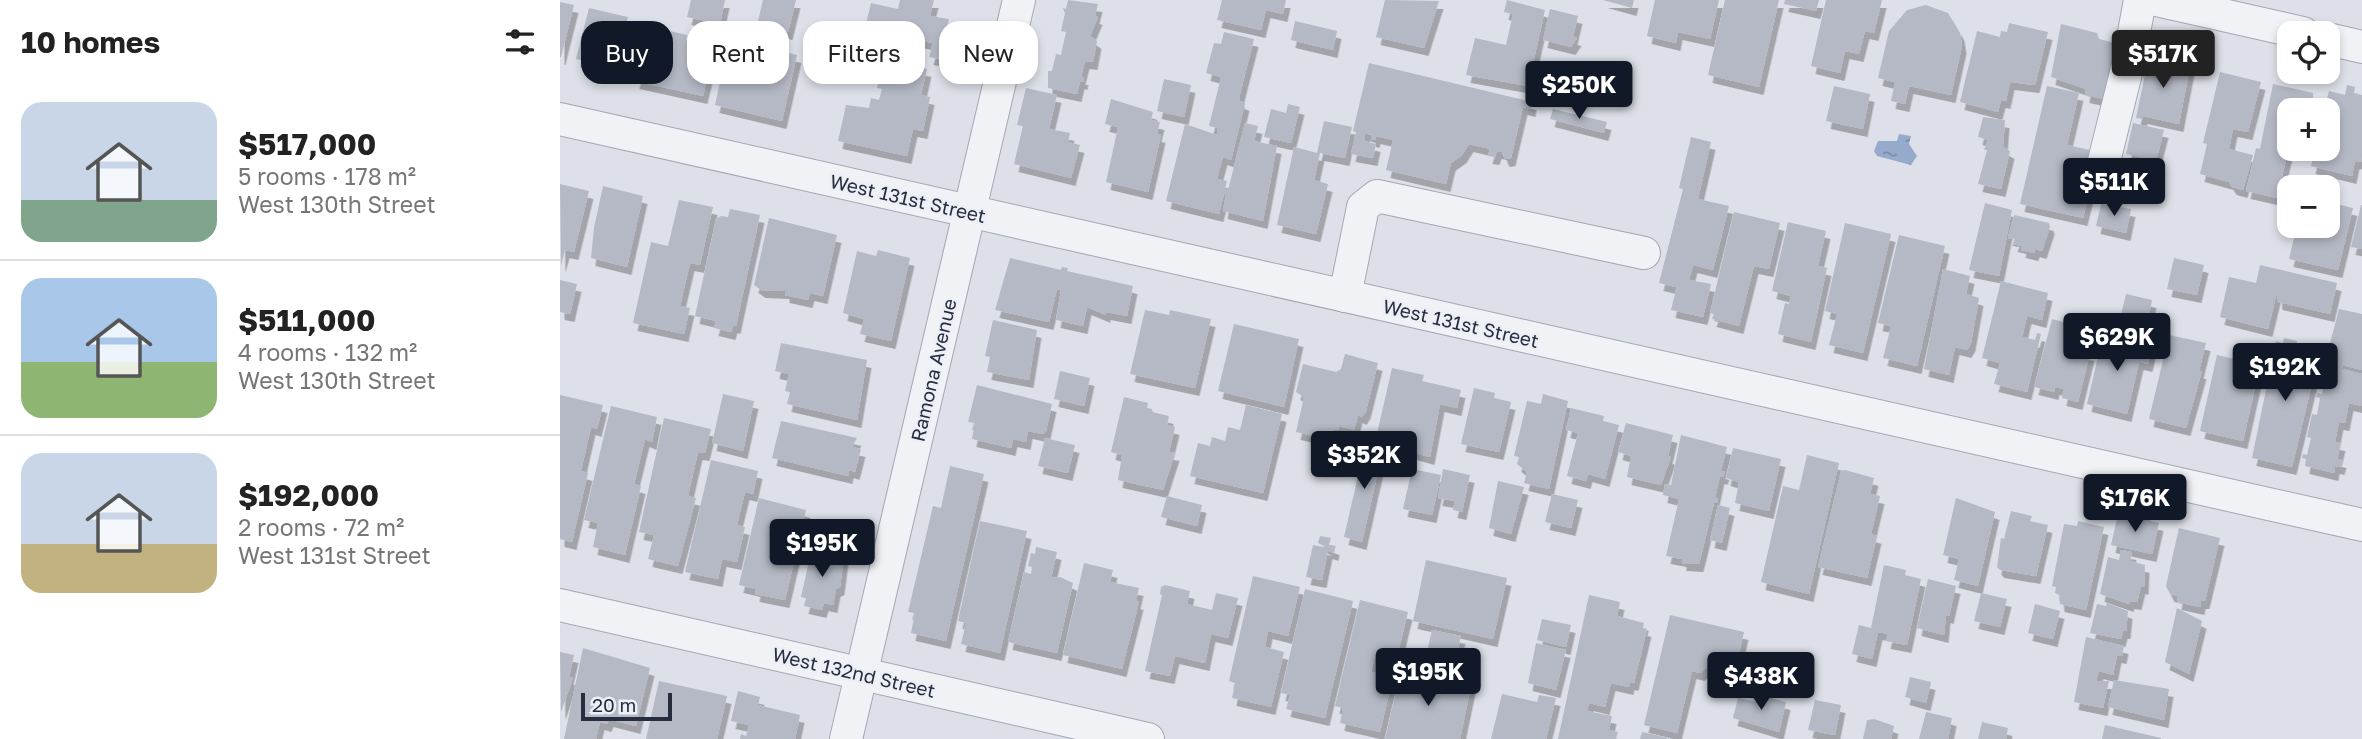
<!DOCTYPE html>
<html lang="en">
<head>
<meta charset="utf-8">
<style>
	body { margin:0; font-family:"Golos Text",sans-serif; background:#f6f6f6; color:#222; height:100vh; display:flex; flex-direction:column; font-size:26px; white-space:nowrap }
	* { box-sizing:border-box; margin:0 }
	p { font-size:23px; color:#767676 }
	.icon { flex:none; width:38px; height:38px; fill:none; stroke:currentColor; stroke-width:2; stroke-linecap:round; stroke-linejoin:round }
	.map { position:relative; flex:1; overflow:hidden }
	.panel { display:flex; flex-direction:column; background:#fff; width:560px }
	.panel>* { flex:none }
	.top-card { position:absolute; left:21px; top:21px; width:665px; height:63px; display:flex; gap:14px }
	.fabs { position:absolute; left:1717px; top:21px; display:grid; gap:14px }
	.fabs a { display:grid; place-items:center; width:63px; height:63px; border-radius:14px; background:#fff; box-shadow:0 4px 10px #0003; font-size:35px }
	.scale { position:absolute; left:21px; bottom:18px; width:91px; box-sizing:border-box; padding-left:7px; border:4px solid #262d3f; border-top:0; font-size:19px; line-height:24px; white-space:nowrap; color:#262d3f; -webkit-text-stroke:5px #edeff6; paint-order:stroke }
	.price { position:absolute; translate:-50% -60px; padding:0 16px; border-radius:7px; background:#111827; color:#fff; font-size:23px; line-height:46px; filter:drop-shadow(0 2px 4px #0008) }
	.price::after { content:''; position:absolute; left:50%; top:42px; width:21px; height:16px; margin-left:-10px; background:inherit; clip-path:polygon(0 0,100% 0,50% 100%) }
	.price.selected { background:#222; color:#fff }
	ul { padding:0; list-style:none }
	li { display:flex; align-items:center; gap:21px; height:175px; padding:0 21px }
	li+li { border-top:2px solid #e0e0e0 }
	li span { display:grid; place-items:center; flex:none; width:196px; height:140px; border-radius:21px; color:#555 }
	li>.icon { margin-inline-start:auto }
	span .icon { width:84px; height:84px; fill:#fffc; stroke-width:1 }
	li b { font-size:30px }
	h2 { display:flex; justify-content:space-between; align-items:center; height:84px; padding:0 21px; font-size:30px }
	.tag { padding:0 24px; border-radius:21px; background:#fff; box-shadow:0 4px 10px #0003; font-size:24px; line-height:63px }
	.tag.selected { background:#111827; color:#fff }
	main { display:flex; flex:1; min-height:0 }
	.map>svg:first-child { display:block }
	.water { fill:url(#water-ripples) }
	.building { fill:#b4b9c5; filter:url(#shadow) }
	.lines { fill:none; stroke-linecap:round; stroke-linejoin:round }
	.minor-casing { stroke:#a2a7b2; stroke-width:34 }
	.minor { stroke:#f0f2f6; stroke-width:32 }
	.labels { text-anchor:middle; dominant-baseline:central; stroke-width:5; stroke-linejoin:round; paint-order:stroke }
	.street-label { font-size:19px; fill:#262d3f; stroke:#edeff6 }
</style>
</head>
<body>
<main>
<section class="panel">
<h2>10 homes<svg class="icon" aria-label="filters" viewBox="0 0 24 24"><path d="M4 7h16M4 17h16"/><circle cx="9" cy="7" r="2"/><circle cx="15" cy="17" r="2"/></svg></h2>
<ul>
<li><span style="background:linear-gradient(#c9d6e8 70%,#7fa58c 0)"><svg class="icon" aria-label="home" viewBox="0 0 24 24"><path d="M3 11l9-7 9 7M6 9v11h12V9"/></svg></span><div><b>$517,000</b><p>5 rooms · 178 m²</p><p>West 130th Street</p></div></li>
<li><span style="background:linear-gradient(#a9c7e8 60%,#8fb573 0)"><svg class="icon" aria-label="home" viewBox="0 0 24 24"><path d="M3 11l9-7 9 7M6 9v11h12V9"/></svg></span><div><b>$511,000</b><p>4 rooms · 132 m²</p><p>West 130th Street</p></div></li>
<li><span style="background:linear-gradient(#c9d6e8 65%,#c2b280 0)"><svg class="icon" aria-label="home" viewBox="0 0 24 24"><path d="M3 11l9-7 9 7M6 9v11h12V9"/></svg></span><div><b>$192,000</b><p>2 rooms · 72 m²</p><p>West 131st Street</p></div></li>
</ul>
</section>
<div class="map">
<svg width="1802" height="739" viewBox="0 0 1802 739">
	<defs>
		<pattern id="water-ripples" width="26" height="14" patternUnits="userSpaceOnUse" patternTransform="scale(1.75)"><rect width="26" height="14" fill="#96aacb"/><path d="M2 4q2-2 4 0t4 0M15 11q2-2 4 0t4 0" fill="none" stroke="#7a8ba6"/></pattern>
		<filter id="shadow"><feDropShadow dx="4.5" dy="8" stdDeviation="0" flood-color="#0004"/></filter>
	</defs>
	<rect width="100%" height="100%" fill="#dde0e8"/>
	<polygon class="water" points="1339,134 1351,136 1349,144 1357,156 1351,165 1317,156 1314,151 1318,141 1337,141"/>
	<g class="building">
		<polygon points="131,0 165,0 160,24 127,17"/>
		<polygon points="203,0 236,0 228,32 197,25"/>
		<polygon points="340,0 374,0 370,16 389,19 379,59 369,57 373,43 352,39 351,44 343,42 342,48 337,49 302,41 311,3 338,9"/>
		<polygon points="508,0 538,4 535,16 538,17 530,36 537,41 533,62 525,61 521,77 524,77 523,82 520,81 517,94 488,88 488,71 492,71 496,54 501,55 506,32 501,31 505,13 503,8 506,9"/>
		<polygon points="662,0 726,0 723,14 706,10 701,30 657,20"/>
		<polygon points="825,0 879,1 864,48 816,37"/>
		<polygon points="947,0 985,10 968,86 906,75 915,38 946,45 953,14 944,12"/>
		<polygon points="1043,0 1074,0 1072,8"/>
		<polygon points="1095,0 1159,0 1150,39 1118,32 1116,43 1087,36"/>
		<polygon points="1165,0 1219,0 1199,87 1148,75"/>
		<polygon points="1225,0 1259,0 1256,11 1224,4"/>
		<polygon points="1266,0 1322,0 1314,33 1305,31 1299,54 1285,51 1280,73 1251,66"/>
		<polygon points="0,2 14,5 1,57 0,57"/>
		<polygon points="1366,5 1388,13 1400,33 1402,46 1391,95 1349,86 1345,104 1331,101 1335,82 1318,78 1329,31 1347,10"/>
		<polygon points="29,8 68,17 55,68 16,59"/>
		<polygon points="990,9 1018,16 1013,37 1017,38 1011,47 983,40"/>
		<polygon points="735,21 777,31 773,50 731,40"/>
		<polygon points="1449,23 1488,32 1475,85 1450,82 1446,101 1441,100 1438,112 1400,102 1417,31 1440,37 1441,31 1447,32"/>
		<polygon points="1501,24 1537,33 1539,39 1567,46 1553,101 1525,95 1526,89 1491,77"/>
		<polygon points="88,26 127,35 126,40 155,46 143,96 75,81"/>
		<polygon points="664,32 694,39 680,94 680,101 685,103 671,160 663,157 657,179 667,181 665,189 668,190 685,123 698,126 694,141 717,146 703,221 663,211 666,195 664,194 659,214 606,201 625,124 657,135 658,128 649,126 661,77 646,73 654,43 661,44"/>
		<polygon points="185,43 237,55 222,121 155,105 168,45 184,49"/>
		<polygon points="1589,55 1630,67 1619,124 1583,116 1582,119 1576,118"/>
		<polygon points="329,61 367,69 361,95 370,97 363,131 353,129 347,156 278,141 286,105 309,108 311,98 319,100 322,89 317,88 322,66 327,68"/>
		<polygon points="809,63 972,102 971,109 963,107 951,158 945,159 942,152 937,151 935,157 928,156 930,149 909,144 902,155 891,163 886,184 826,170 833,140 816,136 815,140 811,139 811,135 805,133 804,141 816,144 813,158 791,154 796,132 793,131"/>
		<polygon points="1660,72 1701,82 1688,132 1673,129 1669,149 1693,155 1683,190 1672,187 1669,182 1640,174 1647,144 1643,143"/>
		<polygon points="604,79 631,85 624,117 597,111"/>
		<polygon points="1713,84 1753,93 1753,100 1751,110 1729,110 1729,147 1717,198 1686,191 1696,148 1700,149"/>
		<polygon points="1787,85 1795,87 1794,93 1802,95 1802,157 1801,162 1795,161 1792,176 1751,166 1755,149 1768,149 1768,110 1764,110 1769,91 1785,95"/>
		<polygon points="1274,86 1310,94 1303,129 1266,121"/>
		<polygon points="1487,86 1519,93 1507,145 1539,152 1523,218 1460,204"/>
		<polygon points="466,88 497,95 489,129 510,133 508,142 520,145 511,178 454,164 463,126 457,125"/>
		<polygon points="551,99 593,112 591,120 600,122 597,134 601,135 588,192 546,182 558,127 545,124"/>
		<polygon points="728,104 740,107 731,143 704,137 711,109 726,113"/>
		<polygon points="993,109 1047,122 1044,133 990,119"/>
		<polygon points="1423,117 1445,120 1443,147 1450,151 1441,189 1418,184 1427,150 1424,150 1428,140 1418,137"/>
		<polygon points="764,121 792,127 785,158 760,153 754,180 768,184 756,234 717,225 734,147 757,153"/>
		<polygon points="1573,123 1604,130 1596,161 1566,154"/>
		<polygon points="1131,137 1151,142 1138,199 1169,206 1153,270 1133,265 1129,280 1151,284 1143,317 1111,310 1116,289 1120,288 1099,283 1123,189 1119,188"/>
		<polygon points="0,184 29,191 14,252 5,250 1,265"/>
		<polygon points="43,186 83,196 67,267 31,258 34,228"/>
		<polygon points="119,200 153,207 140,265 130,263 120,306 130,308 124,334 73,323 91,242 108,246"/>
		<polygon points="1768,202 1793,208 1778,270 1729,259 1737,226 1768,226"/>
		<polygon points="1425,203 1452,210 1439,276 1409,270"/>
		<polygon points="1541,204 1571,209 1566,233 1536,226"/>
		<polygon points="1801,205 1802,205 1802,249 1791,247"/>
		<polygon points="170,209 200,215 176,326 173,325 171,332 154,328 156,321 135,316 156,219 161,216 168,217"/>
		<polygon points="1174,212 1220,223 1209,269 1194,266 1179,326 1152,319 1154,314 1150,313"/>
		<polygon points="1454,215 1489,223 1490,227 1482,251 1475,249 1474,253 1461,250 1462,246 1453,244 1455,239 1448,238"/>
		<polygon points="209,218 277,235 263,296 250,293 248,300 225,295 225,291 201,290 194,285"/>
		<polygon points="1228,222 1266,231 1258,266 1267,268 1251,342 1218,334 1225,303 1229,304 1231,296 1212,291"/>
		<polygon points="1285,223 1331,234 1303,353 1269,345 1277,314 1265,311"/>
		<polygon points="1339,235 1385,246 1357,366 1323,358 1331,326 1318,323"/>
		<polygon points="318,250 350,258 331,341 300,334 304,319 283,313 297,251 316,256"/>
		<polygon points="450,258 501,270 502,267 508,268 507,271 573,286 567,316 546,312 546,315 527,307 523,326 496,320 501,290 497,289 489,322 435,310"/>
		<polygon points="1614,258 1644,265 1637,295 1607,289"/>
		<polygon points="1700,265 1777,283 1770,314 1718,302 1717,292 1708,329 1660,317 1669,277 1696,283"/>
		<polygon points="1383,269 1410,276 1406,294 1419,298 1411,343 1407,350 1395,347 1389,375 1364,369"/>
		<polygon points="0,280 17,284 10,314 0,312"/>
		<polygon points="1441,281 1488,293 1482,320 1467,316 1462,337 1475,340 1477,333 1481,334 1467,392 1434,384 1440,363 1422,358"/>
		<polygon points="1566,294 1592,300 1586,330 1570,330 1570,326 1559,324"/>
		<polygon points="1779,309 1802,314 1802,370 1783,365 1782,369 1802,374 1802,406 1789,403 1785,423 1779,422 1775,442 1781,443 1777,459 1782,460 1780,467 1775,466 1774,473 1745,466 1746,459 1742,458 1743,454 1747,455 1751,438 1747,437 1752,414 1757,415 1760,398 1756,397 1757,393 1762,394 1768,356 1772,357 1773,352 1768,351"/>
		<polygon points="585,310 609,315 610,310 651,319 635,388 570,374"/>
		<polygon points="1492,319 1507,323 1503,339 1528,347 1524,352 1530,353 1518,402 1502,398 1504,389 1495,387 1494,392 1474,387"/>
		<polygon points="433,320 477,330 469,380 427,372 430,357 425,356"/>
		<polygon points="674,324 739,339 724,407 658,391"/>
		<polygon points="1543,335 1579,343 1580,339 1593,342 1588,364 1579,362 1567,414 1527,404"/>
		<polygon points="1609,335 1646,343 1639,371 1642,371 1626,428 1589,419"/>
		<polygon points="1724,338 1737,341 1736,349 1759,354 1732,467 1692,458 1716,341 1723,343"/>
		<polygon points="221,343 307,360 297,420 227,404 230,392 225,391 229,374 215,371"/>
		<polygon points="785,354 818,363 806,411 802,417 798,415 794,430 779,426 779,430 774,429 772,440 736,432 744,397 736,392 743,364 776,372 781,369"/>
		<polygon points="1657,355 1700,365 1683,441 1640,431"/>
		<polygon points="832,368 864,375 862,381 901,390 897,408 880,404 870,457 852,452 853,450 815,442"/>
		<polygon points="500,371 530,378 524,406 494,399"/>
		<polygon points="417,385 492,404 486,431 482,434 468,431 466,442 453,439 451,448 412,439 415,423 408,422"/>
		<polygon points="914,388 935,393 934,398 951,402 939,452 901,444"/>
		<polygon points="163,394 194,401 183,451 152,443"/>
		<polygon points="983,394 1008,401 989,489 964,483 967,472 957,464 959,457 954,456 967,401 981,404"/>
		<polygon points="0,395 43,405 37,429 31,427 21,471 28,473 12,542 0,539"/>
		<polygon points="564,397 588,403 587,408 592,409 592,412 609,416 607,425 615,427 609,452 615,453 603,490 558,480 562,455 551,452"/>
		<polygon points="686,405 722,414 703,493 630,476 638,443 650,446 652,437 665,441 668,427 680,430"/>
		<polygon points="51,406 97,417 92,442 85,439 74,484 81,486 65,555 33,547 38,523 24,520"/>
		<polygon points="1011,408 1044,416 1043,421 1059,425 1045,479 1028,474 1026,481 1007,476 1018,433 1006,430"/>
		<polygon points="104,418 151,429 145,453 138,452 128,496 136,498 118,566 88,559 94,535 79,532"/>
		<polygon points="221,421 297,438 292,447 301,449 295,472 289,470 288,476 212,458"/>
		<polygon points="1066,423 1113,435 1108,456 1111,457 1101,485 1067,477 1071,456 1058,452"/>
		<polygon points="1121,435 1167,447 1161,471 1165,472 1163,477 1160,476 1155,498 1158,498 1157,503 1154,503 1139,564 1122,563 1122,559 1106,556 1119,499 1103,495 1105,484 1111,485"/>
		<polygon points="485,438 515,445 508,473 478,466"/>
		<polygon points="806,441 824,445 802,542 784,537"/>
		<polygon points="1173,448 1221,459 1209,511 1175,503 1179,482 1166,478"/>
		<polygon points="1247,455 1279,463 1249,594 1201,582 1223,486 1239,490"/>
		<polygon points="151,460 198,471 193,494 185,492 177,525 185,527 177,562 162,559 158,579 125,572"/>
		<polygon points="390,466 424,474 386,641 351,633 355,613 348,612 373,506 381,508"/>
		<polygon points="852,469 881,475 872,515 843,509"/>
		<polygon points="883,469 910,475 902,512 893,510 895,501 878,498"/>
		<polygon points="1285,470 1314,478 1310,494 1320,496 1311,534 1317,536 1307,578 1258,567 1281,471"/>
		<polygon points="938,481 964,487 951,534 929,528"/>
		<polygon points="992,494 1018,500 1011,528 985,522"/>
		<polygon points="607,496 642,505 637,526 601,517"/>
		<polygon points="199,498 246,510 225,600 195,594 196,589 179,585"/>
		<polygon points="1396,498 1435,512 1418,586 1394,580 1399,559 1383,555"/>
		<polygon points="1158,505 1170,508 1162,543 1150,540"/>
		<polygon points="1451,511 1472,516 1470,521 1488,525 1476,576 1440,570 1437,567 1441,538 1444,539"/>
		<polygon points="1558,514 1582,519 1583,516 1591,517 1590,521 1599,523 1592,554 1551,545"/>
		<polygon points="420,521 467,531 440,653 401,644 406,623 398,621"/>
		<polygon points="1518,521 1544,527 1526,610 1500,604 1499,594 1495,593 1496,587 1492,586 1504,524 1517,526"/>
		<polygon points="1619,528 1660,538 1645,601 1641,601 1640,607 1617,602 1618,596 1610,594 1606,586"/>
		<polygon points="760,536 771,538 769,545 775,547 774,553 768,551 762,580 746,577 753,545 768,548 758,543"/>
		<polygon points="476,547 497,552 491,578 500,577 513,583 497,653 448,642 464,572 471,574 472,567 468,566 471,553 475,554"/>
		<polygon points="252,548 284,556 280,587 276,589 273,605 264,603 262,610 244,606 246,598 241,597"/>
		<polygon points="1561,550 1572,552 1570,561 1585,565 1584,587 1581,586 1577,602 1570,601 1569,604 1540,594 1548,557 1559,560"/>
		<polygon points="866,560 947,578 933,639 853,621"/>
		<polygon points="524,563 553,570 550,582 579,588 576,601 579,602 562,669 503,655"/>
		<polygon points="1324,565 1346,570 1345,575 1361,579 1347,645 1326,641 1328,634 1318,632 1312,659 1292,654 1299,625 1311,628"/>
		<polygon points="693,576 740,587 728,636 708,631 705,647 724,652 711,707 672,698 675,683 669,681"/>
		<polygon points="1368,579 1396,586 1389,616 1386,615 1384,635 1357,628"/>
		<polygon points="605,585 630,591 627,604 652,610 656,593 678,598 668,638 651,634 645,663 615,656 610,676 585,671 602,595 600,594 601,587"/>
		<polygon points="745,589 793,601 765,718 726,709 730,695 721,693"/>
		<polygon points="1421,593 1447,599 1440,627 1414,621"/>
		<polygon points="1029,595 1060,602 1057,616 1084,623 1083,628 1087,629 1074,683 1070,682 1069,687 1051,683 1045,707 1029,703 1027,711 1052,716 1049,730 1058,732 1056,739 998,739"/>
		<polygon points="800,600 848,612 836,661 815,656 811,672 833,677 820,732 780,723 783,708 775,706"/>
		<polygon points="1547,603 1568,611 1566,631 1563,631 1561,639 1530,633 1537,604 1546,606"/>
		<polygon points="1475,604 1500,611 1493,639 1468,633"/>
		<polygon points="1617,608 1642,621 1629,674 1605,662"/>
		<polygon points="1110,615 1184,632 1174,675 1146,668 1140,673 1132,671 1117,733 1084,725"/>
		<polygon points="982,619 1011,625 1006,647 977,640"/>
		<polygon points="872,630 901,636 892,676 863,670"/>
		<polygon points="1526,637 1564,646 1562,656 1557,655 1553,675 1539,671 1536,681 1549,681 1543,708 1514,702"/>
		<polygon points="976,643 1006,650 996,690 968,683"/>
		<polygon points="23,648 90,668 76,726 49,719 47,724 40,722 36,739 4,739"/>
		<polygon points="0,652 14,655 9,677 13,678 1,712"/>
		<polygon points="841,670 911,686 900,739 825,739"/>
		<polygon points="1350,677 1371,682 1366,703 1345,697"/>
		<polygon points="1554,680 1609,689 1604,720 1548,707"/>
		<polygon points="99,681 167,696 157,739 86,739"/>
		<polygon points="178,691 200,697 198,705 240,715 235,739 180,739 181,734 186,736 189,725 171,721"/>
		<polygon points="942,694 977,702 979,695 996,698 986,739 931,739"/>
		<polygon points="1200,695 1226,702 1219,732 1173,718 1178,698 1198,702"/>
		<polygon points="1255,700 1281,705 1275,735 1248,730"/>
		<polygon points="1366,712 1392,718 1388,739 1359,739"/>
		<polygon points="1314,719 1334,726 1331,739 1303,739 1307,720"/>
		<polygon points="1422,722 1448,728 1446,739 1418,739"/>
		<polygon points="1545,725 1601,738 1601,739 1542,739"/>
		<polygon points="1082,732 1109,738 1109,739 1080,739"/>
	</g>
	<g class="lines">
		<defs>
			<g id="minor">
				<polyline points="1596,0 1743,33"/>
				<polyline points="1768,39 1802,47"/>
				<polyline points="0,119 1802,525"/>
				<polyline points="1544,161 1568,65 1580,0"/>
				<polyline points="785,296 803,207 817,196 1084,253"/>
				<polyline points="0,605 588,739"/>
				<polyline points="286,739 459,0"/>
			</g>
		</defs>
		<use href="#minor" class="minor-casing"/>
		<use href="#minor" class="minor"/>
	</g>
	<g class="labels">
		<g class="street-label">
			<text transform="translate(348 198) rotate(13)">West 131st Street</text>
			<text transform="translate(901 323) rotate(13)">West 131st Street</text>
			<text transform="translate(373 370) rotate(-77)">Ramona Avenue</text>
			<text transform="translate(294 672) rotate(13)">West 132nd Street</text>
		</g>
	</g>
</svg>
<div class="fabs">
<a><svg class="icon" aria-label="locate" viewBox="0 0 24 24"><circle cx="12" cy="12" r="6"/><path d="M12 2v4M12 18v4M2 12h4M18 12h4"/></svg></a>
<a>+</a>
<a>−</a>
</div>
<div class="scale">20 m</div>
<b class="price selected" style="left:1603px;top:90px">$517K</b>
<b class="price" style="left:1019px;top:121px">$250K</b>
<b class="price" style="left:1554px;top:218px">$511K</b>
<b class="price" style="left:1557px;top:373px">$629K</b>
<b class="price" style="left:1725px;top:403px">$192K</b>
<b class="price" style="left:804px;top:491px">$352K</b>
<b class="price" style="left:1575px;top:534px">$176K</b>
<b class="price" style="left:262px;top:579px">$195K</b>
<b class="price" style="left:868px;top:708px">$195K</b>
<b class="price" style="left:1201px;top:712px">$438K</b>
<div class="top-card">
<a class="tag selected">Buy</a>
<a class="tag">Rent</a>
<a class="tag">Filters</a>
<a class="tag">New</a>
</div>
</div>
</main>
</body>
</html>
